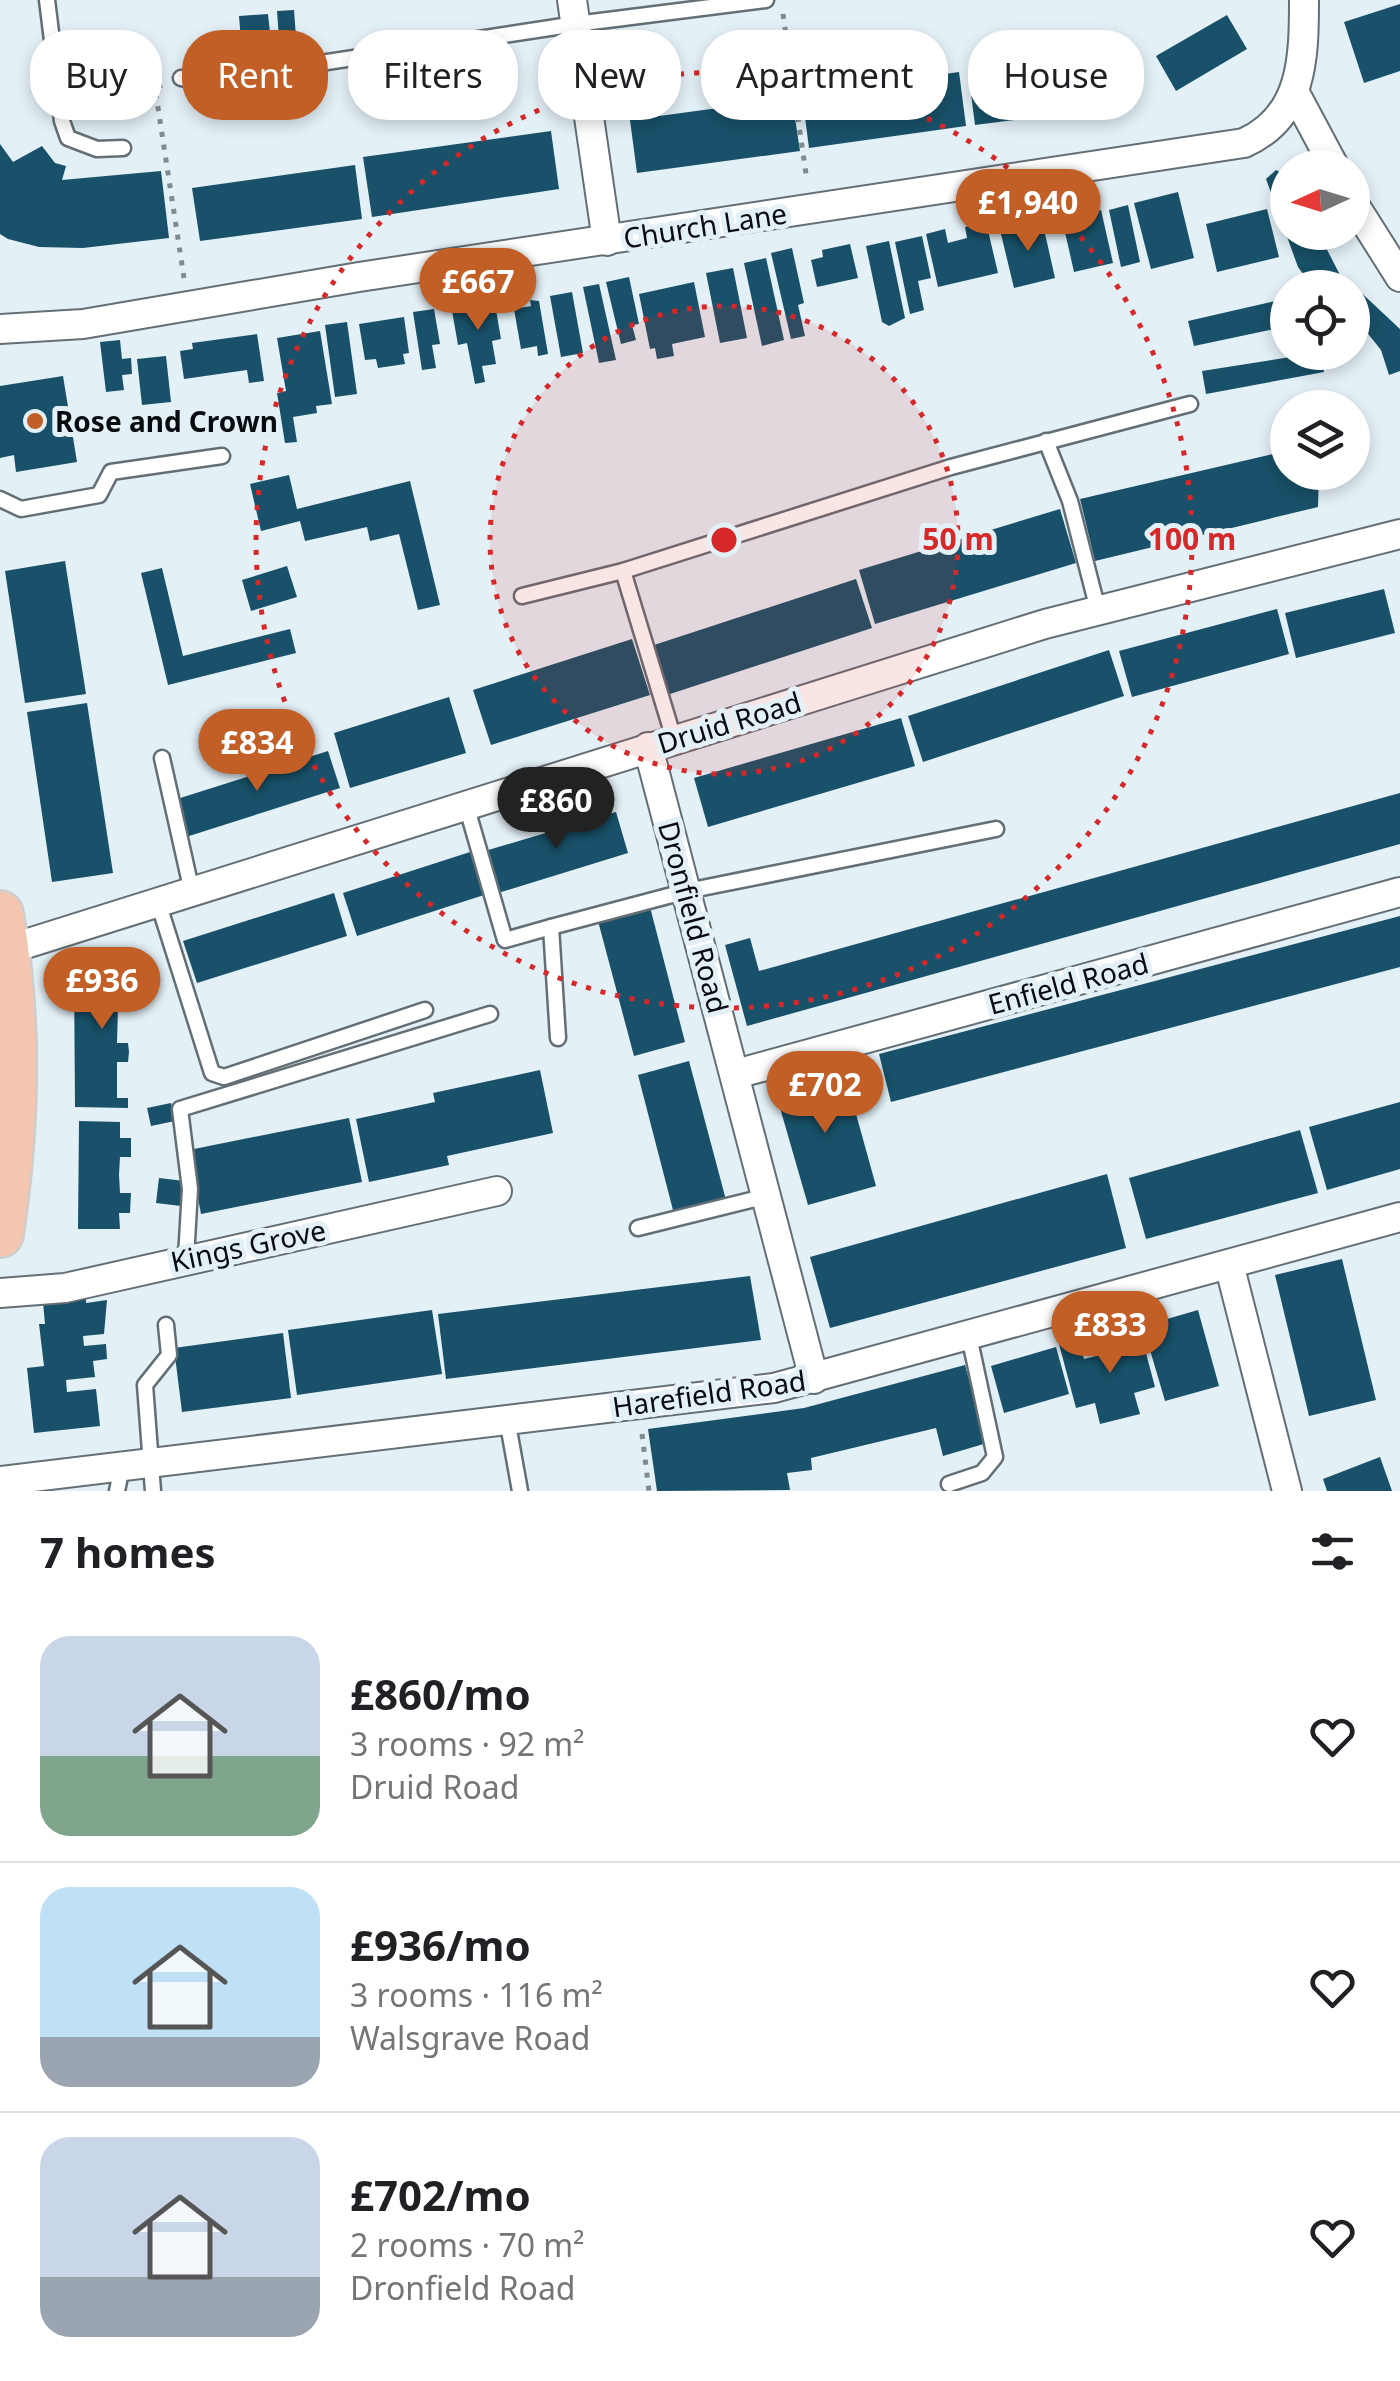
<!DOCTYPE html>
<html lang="en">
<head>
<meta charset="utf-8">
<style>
	body { margin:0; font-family:"Noto Sans",sans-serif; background:#f2f2f2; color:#202124; height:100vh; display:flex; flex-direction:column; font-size:38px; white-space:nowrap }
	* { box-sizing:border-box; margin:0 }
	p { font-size:32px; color:#757577 }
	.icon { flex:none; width:55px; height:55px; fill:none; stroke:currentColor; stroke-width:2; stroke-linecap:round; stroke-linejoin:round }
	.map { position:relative; height:1491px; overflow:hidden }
	.details { display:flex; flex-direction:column; background:#fff; flex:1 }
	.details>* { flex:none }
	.guide { position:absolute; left:30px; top:30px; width:1340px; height:90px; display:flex; gap:20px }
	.needle { width:65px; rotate:266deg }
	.tools { position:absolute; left:1270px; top:150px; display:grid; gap:20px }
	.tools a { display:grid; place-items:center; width:100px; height:100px; border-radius:50%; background:#fff; box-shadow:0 5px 15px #0003; font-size:50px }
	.price { position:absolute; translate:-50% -85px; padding:0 22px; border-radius:35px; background:#c25f27; color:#fff; font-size:32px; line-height:65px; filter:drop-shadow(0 2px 5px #0008) }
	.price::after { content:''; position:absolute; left:50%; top:60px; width:30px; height:22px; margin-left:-15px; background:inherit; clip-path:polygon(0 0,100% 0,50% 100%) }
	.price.selected { background:#222; color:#fff }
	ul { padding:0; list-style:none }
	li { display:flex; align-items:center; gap:30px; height:250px; padding:0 40px }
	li+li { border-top:2px solid #e0e0e0 }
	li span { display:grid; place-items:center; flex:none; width:280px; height:200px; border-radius:30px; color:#555 }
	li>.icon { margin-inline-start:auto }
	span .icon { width:120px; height:120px; fill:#fffc; stroke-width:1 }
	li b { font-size:42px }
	h2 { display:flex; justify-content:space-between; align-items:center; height:120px; padding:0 40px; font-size:42px }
	.chip { padding:0 35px; border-radius:40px; background:#fff; box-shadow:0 5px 15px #0003; font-size:35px; line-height:90px }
	.chip.selected { background:#c25f27; color:#fff }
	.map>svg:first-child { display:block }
	.building { fill:#185169 }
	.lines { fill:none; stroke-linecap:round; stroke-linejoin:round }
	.service-casing { stroke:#646f75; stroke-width:19 }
	.minor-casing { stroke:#646f75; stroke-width:32 }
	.trunk-casing { stroke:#cececf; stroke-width:50 }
	.path { stroke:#818a8e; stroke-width:5; stroke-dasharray:5 8; stroke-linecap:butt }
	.service { stroke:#fff; stroke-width:14 }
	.minor { stroke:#fff; stroke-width:28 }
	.trunk { stroke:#f4c6af; stroke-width:45 }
	.ring { fill:none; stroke:#d62828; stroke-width:5; stroke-dasharray:5 10 }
	.poi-dot { fill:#c25f27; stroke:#e3f0f6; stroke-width:4 }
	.labels { text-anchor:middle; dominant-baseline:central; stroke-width:10; stroke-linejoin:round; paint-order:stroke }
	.street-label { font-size:28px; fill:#080c0e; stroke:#e3f0f6 }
	.poi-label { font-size:28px; font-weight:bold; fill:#080c0e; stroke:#e3f0f6; text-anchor:start }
	.centre { fill:#d62828; stroke:#e3f0f6; stroke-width:5 }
	.ring-label { font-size:30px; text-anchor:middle; font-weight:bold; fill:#d62828; stroke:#e3f0f6; stroke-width:10; stroke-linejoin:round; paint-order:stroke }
</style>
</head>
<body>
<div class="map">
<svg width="1400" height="1491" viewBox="0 0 1400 1491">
	<rect width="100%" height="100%" fill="#e3f0f6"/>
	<g class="building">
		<polygon points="1400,4 1400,71 1364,83 1344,22"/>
		<polygon points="294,10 297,51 280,52 277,11"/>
		<polygon points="268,14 273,61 243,64 239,16"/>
		<polygon points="1227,15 1247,49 1176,91 1156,56"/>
		<polygon points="203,35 234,41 236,65 201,71 188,59"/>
		<polygon points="1126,50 1133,105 975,125 968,70"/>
		<polygon points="959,72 966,126 809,148 802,94"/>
		<polygon points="792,98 800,151 637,173 630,120"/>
		<polygon points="551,131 559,189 372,217 363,157"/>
		<polygon points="0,144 13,162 42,146 55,163 66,166 62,180 161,171 169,238 83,248 39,247 8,239 0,234"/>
		<polygon points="355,165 362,219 200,241 192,188"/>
		<polygon points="1276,170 1288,176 1288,232 1318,232 1340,275 1313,288 1298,267 1266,179"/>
		<polygon points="1178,192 1194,258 1151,269 1134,203"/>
		<polygon points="1128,205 1140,262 1121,267 1109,210"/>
		<polygon points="1267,209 1279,257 1217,272 1206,224"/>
		<polygon points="1101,210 1113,263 1074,272 1062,219"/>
		<polygon points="1042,220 1055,278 1014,288 1000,230"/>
		<polygon points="986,222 998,273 938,287 926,234 945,229 948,243 967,238 965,227"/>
		<polygon points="922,236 931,278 918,281 924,310 910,314 895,242"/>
		<polygon points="889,241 905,318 889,326 882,322 866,246"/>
		<polygon points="850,244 858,278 817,287 811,260 823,257 822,250"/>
		<polygon points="792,248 804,303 798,305 805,336 791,339 771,253"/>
		<polygon points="766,258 784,340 762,346 744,263"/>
		<polygon points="733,268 747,338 720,343 706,273"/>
		<polygon points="629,277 639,324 632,325 636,340 621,344 606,282"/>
		<polygon points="694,282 705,337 672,344 674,356 657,359 655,348 650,349 639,294"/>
		<polygon points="599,284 616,360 599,363 583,287"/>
		<polygon points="1354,286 1400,329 1400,371 1389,375 1381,350 1365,330 1352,343"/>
		<polygon points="572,292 583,353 561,357 550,296"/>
		<polygon points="494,298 501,339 492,341 496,364 482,366 485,382 475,384 467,343 458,345 451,305"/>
		<polygon points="1288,298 1288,326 1194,346 1188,321"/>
		<polygon points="530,300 539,301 548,354 538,356 537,346 521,349 514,309 531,306"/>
		<polygon points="434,309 440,344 432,345 436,368 422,370 413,312"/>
		<polygon points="404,317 409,353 403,354 405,364 378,368 376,359 365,360 359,324"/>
		<polygon points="347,322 357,394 335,397 325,325"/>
		<polygon points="320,331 332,404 316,406 317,413 293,417 297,442 285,443 277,393 286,391 277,338"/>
		<polygon points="257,334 264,381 249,383 247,370 184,379 180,351 193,349 192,343"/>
		<polygon points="120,340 122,359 131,358 132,374 122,375 124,390 106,392 100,342"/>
		<polygon points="1322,352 1324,372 1206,394 1202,371"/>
		<polygon points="166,356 171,402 142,405 137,359"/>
		<polygon points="63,376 77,462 16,472 14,455 0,458 0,386"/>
		<polygon points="1286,451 1288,472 1319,472 1318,507 1095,561 1080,499"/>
		<polygon points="289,475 297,509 410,481 440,605 418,610 399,534 370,541 367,527 305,541 300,521 261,531 250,484"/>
		<polygon points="1060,509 1076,563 875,624 859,570"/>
		<polygon points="65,561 86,694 25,703 5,571"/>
		<polygon points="287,566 297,597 251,611 242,580"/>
		<polygon points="162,568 183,656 290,629 296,653 168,685 141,573"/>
		<polygon points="856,579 872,628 667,695 651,646"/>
		<polygon points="1384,589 1395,633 1296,658 1285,613"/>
		<polygon points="1277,609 1289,654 1132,697 1119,651"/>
		<polygon points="632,639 650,695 491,745 473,690"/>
		<polygon points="1109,650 1124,696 923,762 908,716"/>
		<polygon points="449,697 466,753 350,788 334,733"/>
		<polygon points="87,703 113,873 52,882 27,712"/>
		<polygon points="901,718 915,766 708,827 694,778"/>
		<polygon points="328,751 340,788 186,837 174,800"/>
		<polygon points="1400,793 1400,844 747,1026 725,945 750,938 759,971"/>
		<polygon points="616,812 628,853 498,893 485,851"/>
		<polygon points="470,852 484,895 357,936 343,893"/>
		<polygon points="334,893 347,936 197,983 183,941"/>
		<polygon points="650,907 685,1042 634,1056 598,921"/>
		<polygon points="1400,916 1400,967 891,1102 879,1054"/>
		<polygon points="148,966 150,993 122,999 128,999 129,1008 118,1008 117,1043 128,1043 129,1052 128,1062 117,1062 117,1098 128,1098 128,1108 75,1107 74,971"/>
		<polygon points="689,1061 726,1200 674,1214 638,1075"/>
		<polygon points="843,1067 876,1186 808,1205 774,1087"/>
		<polygon points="540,1070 553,1133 447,1156 449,1165 369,1182 356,1119 435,1102 433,1093"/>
		<polygon points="1400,1102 1400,1169 1327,1190 1309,1127"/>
		<polygon points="171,1103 175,1121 151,1126 147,1108"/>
		<polygon points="349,1118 362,1182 201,1214 189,1150"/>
		<polygon points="79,1121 120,1122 120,1138 131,1138 131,1157 120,1157 119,1175 120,1193 131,1193 130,1213 119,1213 120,1229 78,1229"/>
		<polygon points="1300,1130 1318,1193 1146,1239 1129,1178"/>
		<polygon points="1107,1174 1126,1248 830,1328 810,1257"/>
		<polygon points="159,1178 184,1181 181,1206 156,1203"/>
		<polygon points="1342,1259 1376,1400 1309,1416 1275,1275"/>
		<polygon points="750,1276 761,1340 446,1379 438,1314"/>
		<polygon points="86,1297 86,1303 107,1300 104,1334 83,1336 84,1346 106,1344 107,1359 93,1361 95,1377 66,1380 67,1392 96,1389 100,1426 34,1433 27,1368 44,1366 39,1324 45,1324 43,1302"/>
		<polygon points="432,1310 442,1374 297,1395 288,1330"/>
		<polygon points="1198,1310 1219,1386 1165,1401 1143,1326"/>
		<polygon points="1138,1323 1155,1387 1134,1393 1140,1414 1100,1424 1095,1403 1076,1408 1059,1344 1078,1339 1084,1359 1124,1349 1118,1328"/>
		<polygon points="283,1333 291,1398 182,1412 174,1348"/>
		<polygon points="1056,1347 1069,1394 1004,1413 991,1366"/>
		<polygon points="965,1365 987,1443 943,1456 936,1428 811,1458 812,1470 787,1473 790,1490 657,1491 648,1429 804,1408"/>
		<polygon points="1380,1457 1392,1491 1327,1491 1323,1479"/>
	</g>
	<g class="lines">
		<defs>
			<g id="service">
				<polyline points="47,0 62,121 68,138 97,149 123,148"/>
				<polyline points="181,78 202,81 576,24 766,0"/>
				<polyline points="1046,441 1070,501 1098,610"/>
				<polyline points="0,499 21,509 99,495 111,472 222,456"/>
				<polyline points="522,596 623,571"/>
				<polyline points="674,739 623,571 951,467 1190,404"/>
				<polyline points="162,758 192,892"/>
				<polyline points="466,805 505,940 551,927 558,1038"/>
				<polyline points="158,902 212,1073 224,1077 425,1010"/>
				<polyline points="551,927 687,891 996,829"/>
				<polyline points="638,1228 767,1196"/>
				<polyline points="186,1258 190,1189 180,1109 490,1014"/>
				<polyline points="507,1419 520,1491"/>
				<polyline points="949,1484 982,1473 995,1457 969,1336"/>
				<polyline points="117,1491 122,1467"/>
				<polyline points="153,1491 145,1385 169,1355 166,1325"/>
			</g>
			<g id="minor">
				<polyline points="572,0 607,241"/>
				<polyline points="1296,95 1335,168"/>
				<polyline points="1352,201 1400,277"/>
				<path d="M0,329l83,-5 276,-47 885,-134c59,-26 60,-85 60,-143"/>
				<polyline points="648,747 814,1379"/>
				<polyline points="0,952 1045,624 1400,534"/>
				<polyline points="736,1074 1400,892"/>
				<polyline points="1229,1264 1287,1491"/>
				<polyline points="0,1293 65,1288 497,1191"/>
				<polyline points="0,1481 774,1388 1400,1217"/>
			</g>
			<path id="trunk" d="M0,914c19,105 16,215 0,320"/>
		</defs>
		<use href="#service" class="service-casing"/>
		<use href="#minor" class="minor-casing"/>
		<use href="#trunk" class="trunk-casing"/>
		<g class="path">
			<polyline points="783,14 807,181"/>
			<polyline points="162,85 155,88 184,278"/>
			<polyline points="642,1434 649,1491"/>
		</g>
		<use href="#service" class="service"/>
		<use href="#minor" class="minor"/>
		<use href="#trunk" class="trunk"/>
	</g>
	<circle cx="724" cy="540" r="234" fill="#d62828" fill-opacity=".12"/>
	<g class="ring">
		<circle cx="724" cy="540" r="234"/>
		<circle cx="724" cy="540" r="468"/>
	</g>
	<circle class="poi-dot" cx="35" cy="421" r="10"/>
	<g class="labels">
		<g class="street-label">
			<text transform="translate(705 225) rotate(-9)">Church Lane</text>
			<text transform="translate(729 722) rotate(-17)">Druid Road</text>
			<text transform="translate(694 917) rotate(75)">Dronfield Road</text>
			<text transform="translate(1068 983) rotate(-15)">Enfield Road</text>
			<text transform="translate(248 1245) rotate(-12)">Kings Grove</text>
			<text transform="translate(709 1393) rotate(-8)">Harefield Road</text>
		</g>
		<g class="poi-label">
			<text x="55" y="421">Rose and Crown</text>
		</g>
	</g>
	<circle cx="724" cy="540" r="15" class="centre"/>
	<g class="ring-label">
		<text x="958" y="550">50 m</text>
		<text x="1192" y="550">100 m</text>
	</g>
</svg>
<div class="tools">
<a><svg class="needle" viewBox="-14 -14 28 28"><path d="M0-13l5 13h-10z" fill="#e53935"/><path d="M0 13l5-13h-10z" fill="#757577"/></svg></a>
<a><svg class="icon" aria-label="locate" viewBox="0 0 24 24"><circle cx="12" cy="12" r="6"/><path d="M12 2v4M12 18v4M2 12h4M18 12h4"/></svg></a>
<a><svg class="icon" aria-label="layers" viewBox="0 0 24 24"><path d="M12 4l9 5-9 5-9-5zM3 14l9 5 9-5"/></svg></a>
</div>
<b class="price" style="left:1028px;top:254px">£1,940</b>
<b class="price" style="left:478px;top:333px">£667</b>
<b class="price" style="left:257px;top:794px">£834</b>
<b class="price selected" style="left:556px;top:852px">£860</b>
<b class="price" style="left:102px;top:1032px">£936</b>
<b class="price" style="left:825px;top:1136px">£702</b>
<b class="price" style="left:1110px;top:1376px">£833</b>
<div class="guide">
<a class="chip">Buy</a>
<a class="chip selected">Rent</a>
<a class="chip">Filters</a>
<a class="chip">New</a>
<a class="chip">Apartment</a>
<a class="chip">House</a>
</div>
</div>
<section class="details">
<h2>7 homes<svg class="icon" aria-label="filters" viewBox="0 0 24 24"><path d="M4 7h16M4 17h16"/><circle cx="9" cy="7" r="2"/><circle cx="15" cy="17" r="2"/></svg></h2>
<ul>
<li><span style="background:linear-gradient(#c9d6e8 60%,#7fa58c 0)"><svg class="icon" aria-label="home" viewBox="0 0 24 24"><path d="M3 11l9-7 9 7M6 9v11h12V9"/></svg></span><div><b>£860/mo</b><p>3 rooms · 92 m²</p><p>Druid Road</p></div><svg class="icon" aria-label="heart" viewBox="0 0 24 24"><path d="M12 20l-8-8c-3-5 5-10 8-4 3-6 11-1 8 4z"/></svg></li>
<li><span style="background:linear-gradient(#bfe0f5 75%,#9aa5b1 0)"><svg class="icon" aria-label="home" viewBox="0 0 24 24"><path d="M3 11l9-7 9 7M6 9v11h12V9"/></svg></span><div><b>£936/mo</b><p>3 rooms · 116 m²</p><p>Walsgrave Road</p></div><svg class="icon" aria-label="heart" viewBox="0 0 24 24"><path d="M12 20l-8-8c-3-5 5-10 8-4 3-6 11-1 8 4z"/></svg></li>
<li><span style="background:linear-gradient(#c9d6e8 70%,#9aa5b1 0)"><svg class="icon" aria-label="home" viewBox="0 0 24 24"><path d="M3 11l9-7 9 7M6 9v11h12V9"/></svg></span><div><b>£702/mo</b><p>2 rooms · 70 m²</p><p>Dronfield Road</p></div><svg class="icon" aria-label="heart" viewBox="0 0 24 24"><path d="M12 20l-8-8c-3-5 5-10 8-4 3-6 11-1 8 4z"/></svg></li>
</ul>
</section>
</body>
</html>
